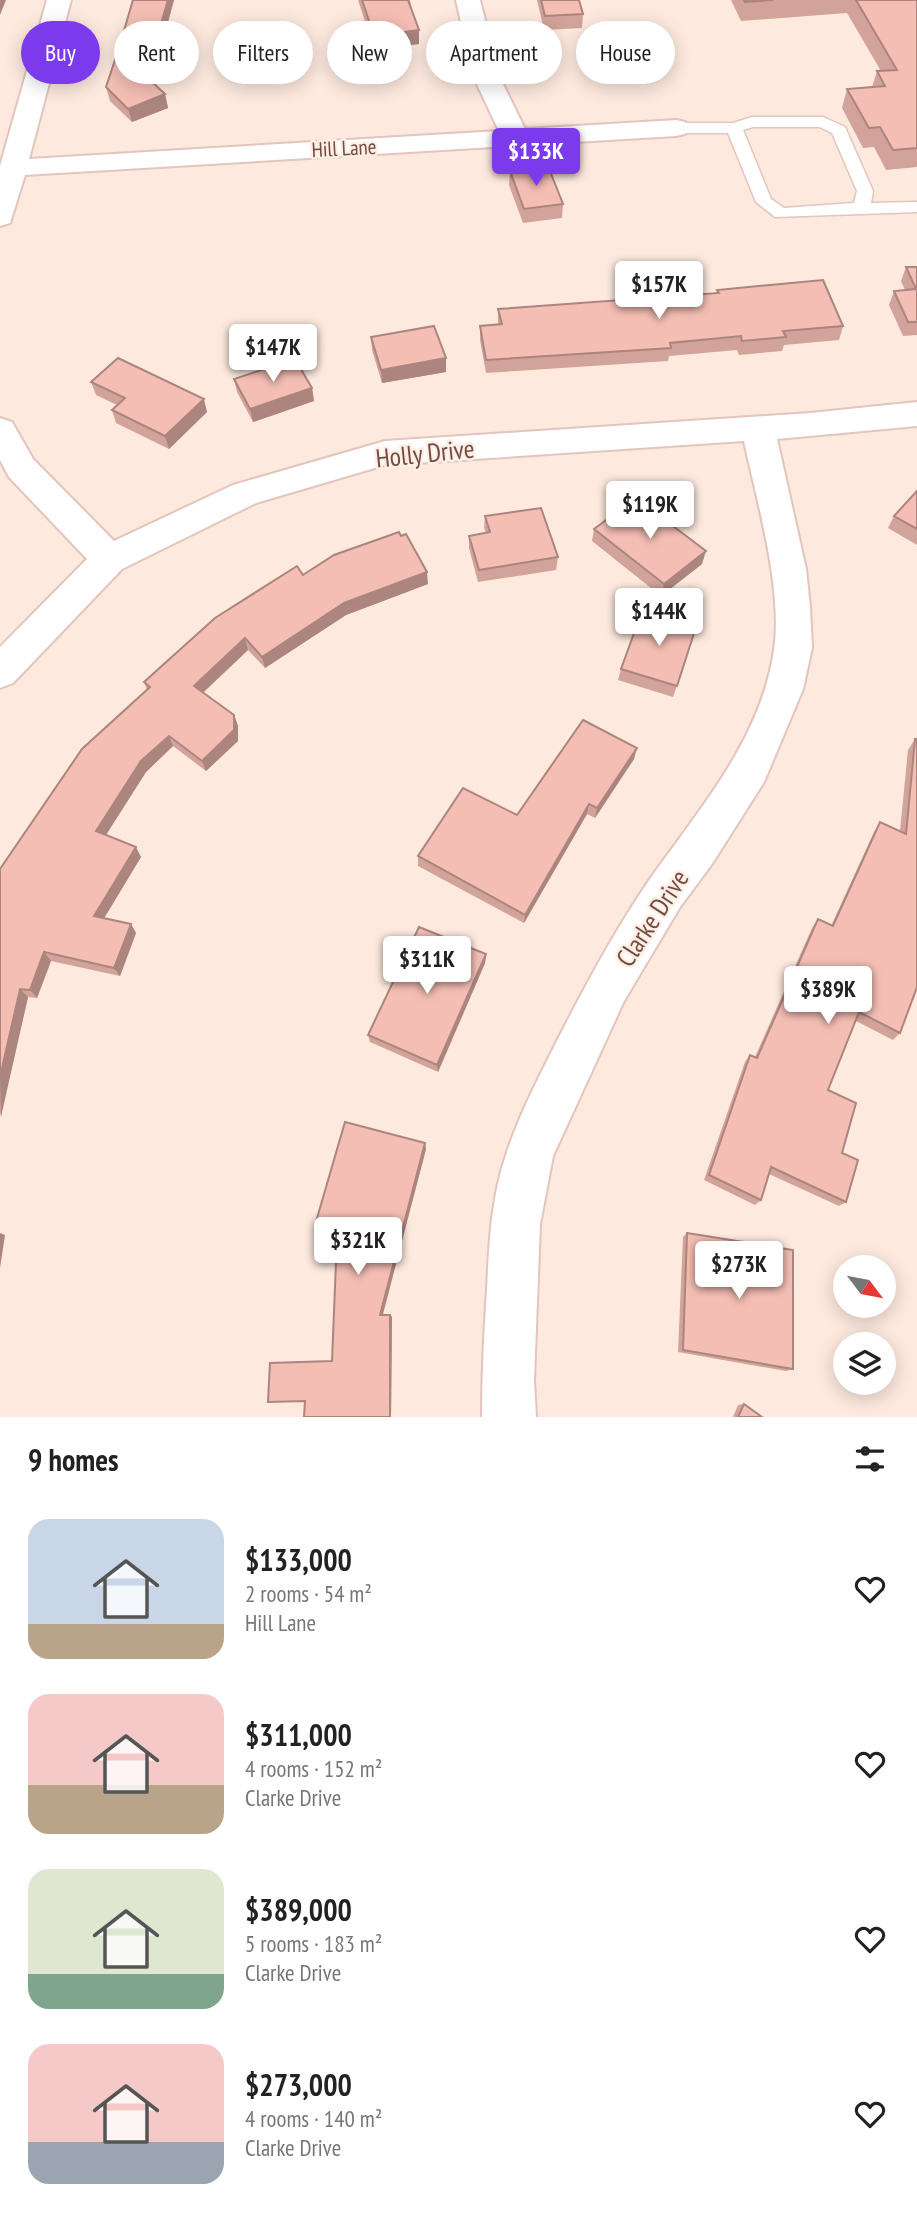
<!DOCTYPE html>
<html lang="en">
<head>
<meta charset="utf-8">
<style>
	body { margin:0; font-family:"PT Sans Narrow",sans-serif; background:#f2f2f2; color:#222; height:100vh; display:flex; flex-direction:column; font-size:26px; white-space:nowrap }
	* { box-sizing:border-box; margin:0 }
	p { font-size:23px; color:#767676 }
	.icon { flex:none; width:38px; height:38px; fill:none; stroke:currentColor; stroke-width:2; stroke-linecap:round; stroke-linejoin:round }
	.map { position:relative; height:1417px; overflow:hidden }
	.side { display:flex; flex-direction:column; background:#fff; flex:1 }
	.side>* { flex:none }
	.top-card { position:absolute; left:21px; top:21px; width:875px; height:63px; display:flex; gap:14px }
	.needle { width:46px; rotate:122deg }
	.buttons { position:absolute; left:833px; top:1255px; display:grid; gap:14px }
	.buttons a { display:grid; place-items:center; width:63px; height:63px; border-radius:50%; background:#fff; box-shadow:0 4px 18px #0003; font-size:35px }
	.price { position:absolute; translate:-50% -60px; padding:0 16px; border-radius:7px; background:#fff; color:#222; font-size:23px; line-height:46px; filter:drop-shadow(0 2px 4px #0008) }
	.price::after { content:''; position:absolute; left:50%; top:42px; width:21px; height:16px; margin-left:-10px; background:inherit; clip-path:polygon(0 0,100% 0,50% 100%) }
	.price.active { background:#7c3aed; color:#fff }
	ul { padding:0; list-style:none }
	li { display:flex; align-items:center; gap:21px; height:175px; padding:0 28px }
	li span { display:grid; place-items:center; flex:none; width:196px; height:140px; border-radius:21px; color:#555 }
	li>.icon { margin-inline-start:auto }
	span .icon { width:84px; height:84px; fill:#fffc; stroke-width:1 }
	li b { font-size:30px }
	h2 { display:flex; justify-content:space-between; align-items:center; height:84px; padding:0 28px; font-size:30px }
	.pill { padding:0 24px; border-radius:32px; background:#fff; box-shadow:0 4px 18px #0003; font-size:24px; line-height:63px }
	.pill.active { background:#7c3aed; color:#fff }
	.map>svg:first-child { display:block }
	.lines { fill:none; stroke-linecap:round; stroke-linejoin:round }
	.service-casing { stroke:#e3c5bd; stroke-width:3 }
	.minor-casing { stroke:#e3c5bd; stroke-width:4 }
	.service { fill:#fff; fill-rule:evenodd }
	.minor { fill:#fff; fill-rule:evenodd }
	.wall { fill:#d2a39b }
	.shaded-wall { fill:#ab857e }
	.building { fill:#f4beb4; stroke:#ab857e; stroke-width:2 }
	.labels { text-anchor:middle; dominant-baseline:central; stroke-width:5; stroke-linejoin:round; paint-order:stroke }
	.far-street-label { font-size:21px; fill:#744a45; stroke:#ffefe5 }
	.street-label { font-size:26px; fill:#744a45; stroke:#ffefe5 }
</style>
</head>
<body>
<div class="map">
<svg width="917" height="1417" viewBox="0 0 917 1417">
	<rect width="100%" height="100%" fill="#fde9de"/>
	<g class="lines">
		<defs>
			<path id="service" d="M752,117h71l22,10 28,64 -2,12 46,-1v10l-142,5 -19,-15 -28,-69h-52l-8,-5 8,-5h57zM753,127h67l12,6 25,58 -3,12 -70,5 -13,-9 -28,-69z"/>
			<g id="minor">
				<polygon points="47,0 71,0 29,159 499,131 473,76 456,0 480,0 499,76 525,129 676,120 685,122 689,128 685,134 676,136 25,175 10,223 0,226 0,166"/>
				<path d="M917,402v24l-140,13 29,130 4,38 2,41 -9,41 -39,93 -52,82 -32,43 -56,94 -71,155 -13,68 -6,156 2,37h-54c0,-42 2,-84 5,-127 2,-45 4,-92 19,-135 13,-40 33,-78 52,-116 28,-55 57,-109 92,-160 50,-71 111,-140 124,-229 9,-61 -17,-148 -30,-209l-359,24 -129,38 -134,66 -109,114 -13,5v-41l87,-88 -78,-82 -9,-17v-42l12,4 21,37 81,82 119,-56 152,-44 425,-28z"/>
			</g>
		</defs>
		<use href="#service" class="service-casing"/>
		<use href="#minor" class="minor-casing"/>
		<use href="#service" class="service"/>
		<use href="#minor" class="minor"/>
	</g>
	<g class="wall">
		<polygon points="132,0 174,0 161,48 126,48 123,34"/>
		<polygon points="358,0 410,0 411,5 410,5 419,30 419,44 374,49"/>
		<polygon points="537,0 579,0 583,14 582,28 544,30"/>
		<polygon points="731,0 917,0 917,167 886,170 874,147 863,148 842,108 847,89 872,87 877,71 881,71 847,13 741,21"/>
		<polygon points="106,87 165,94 168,108 132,122 110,101"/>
		<polygon points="510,171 563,204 562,218 523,223 509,185"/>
		<polygon points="906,267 917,267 917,335 903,336 889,305 894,291 905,290 901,281"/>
		<polygon points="717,290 843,326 839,340 784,345 782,351 739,355 737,350 669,356 668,361 486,373 480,340 480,326 498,324 498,309 716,294"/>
		<polygon points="371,337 446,372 382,383 372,350"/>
		<polygon points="234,379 312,388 314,401 253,422 237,392"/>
		<polygon points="91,382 207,412 169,449 116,423 112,410 117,405 96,395"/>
		<polygon points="917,491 917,545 888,528 894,516"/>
		<polygon points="485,516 558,557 556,570 478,582 469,548 469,536 486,533 484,528"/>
		<polygon points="594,529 702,564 661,596 592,541"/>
		<polygon points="303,575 428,584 346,615 265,668 248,650 203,693 234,715 238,726 238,741 206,771 173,746 146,772 106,835 141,857 104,918 131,924 136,933 120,976 51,961 37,998 28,997 0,1117 0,869 147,690 144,682"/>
		<polygon points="693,639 673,697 618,680 621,669"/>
		<polygon points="915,739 900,1033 893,1040 856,1021 828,1090 842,1153 846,1202 839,1206 769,1174 761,1200 755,1205 704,1180 745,1062 750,1055 755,1057 812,928 818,919 831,926 874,832 880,822 900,831 908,750"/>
		<polygon points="634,759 595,818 587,814 524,923 418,866 418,856 517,815"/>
		<polygon points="486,954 485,963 438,1072 370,1042 368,1035"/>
		<polygon points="426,1149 382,1315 390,1315 392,1317 391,1417 304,1417 305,1402 268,1402 332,1361 343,1236 318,1229 315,1225"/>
		<polygon points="687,1233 793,1369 786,1371 678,1352 683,1237"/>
		<polygon points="744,1404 762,1417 733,1417 738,1405"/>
	</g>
	<g class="shaded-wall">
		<polygon points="0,0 6,0 0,15"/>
		<polygon points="168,0 174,0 161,48 158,34"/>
		<polygon points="419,30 419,44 374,49 374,36"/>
		<polygon points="165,94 168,108 132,122 128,109"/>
		<polygon points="446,358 446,372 382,383 381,370"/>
		<polygon points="312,388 314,401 253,422 250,409"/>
		<polygon points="204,399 207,412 169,449 165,436"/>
		<polygon points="706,551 702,564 661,596 664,584"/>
		<polygon points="427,572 428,584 346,615 265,668 262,657 344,603"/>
		<polygon points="245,638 248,650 198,697 194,686"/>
		<polygon points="234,715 238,726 238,741 206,771 202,761"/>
		<polygon points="169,736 173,746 146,772 102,841 96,831 141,761"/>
		<polygon points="637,748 634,759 595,818 597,808"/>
		<polygon points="589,804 587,814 524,923 525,915"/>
		<polygon points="136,847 141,857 100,925 94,916"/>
		<polygon points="131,924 136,933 120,976 114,968"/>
		<polygon points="44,952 51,961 37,998 30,990"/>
		<polygon points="486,954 485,963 438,1072 437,1065"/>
		<polygon points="20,989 28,997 1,1117 0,1077"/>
		<polygon points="425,1143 426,1149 382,1318 380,1315"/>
		<polygon points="0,1233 5,1235 0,1268"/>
		<polygon points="390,1315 392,1317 391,1417 390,1417"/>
	</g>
	<g class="building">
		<polygon points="133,0 168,0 158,34 123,34"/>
		<polygon points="362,0 408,0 419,30 374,36"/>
		<polygon points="541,0 579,0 583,14 545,16"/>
		<polygon points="744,0 773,0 745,2"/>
		<polygon points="856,0 917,0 917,148 893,150 880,127 869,128 847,89 885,86 877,71 897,70"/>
		<polygon points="118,51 165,94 128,109 106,87"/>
		<polygon points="548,166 563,204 524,209 510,171"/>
		<polygon points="906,267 917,267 917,322 908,322 894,291 916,289"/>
		<polygon points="823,280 843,326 783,331 786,337 742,341 741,336 670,343 671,348 486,360 480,326 502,324 498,309 719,293 717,290"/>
		<polygon points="434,326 446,358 381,370 371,337"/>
		<polygon points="118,358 204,399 165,436 112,410 125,398 91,382"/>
		<polygon points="295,359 312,388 250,409 234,379"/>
		<polygon points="917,491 917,529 894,516"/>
		<polygon points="636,498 706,551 664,584 594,529"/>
		<polygon points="541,508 558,557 479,570 469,536 490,532 485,516"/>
		<polygon points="399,532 401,536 406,534 427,572 344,603 262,657 245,638 194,686 234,715 234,730 202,761 169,736 141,761 96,831 136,847 94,916 131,924 114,968 44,952 30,990 20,989 0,1077 0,869 82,749 150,687 144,682 215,618 297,566 303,575 334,555"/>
		<polygon points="642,611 696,627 677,686 621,669"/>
		<polygon points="583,720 637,748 597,808 589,804 525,915 418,856 463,788 517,815"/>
		<polygon points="915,739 917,739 917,987 900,1033 859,1012 828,1090 856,1103 842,1153 858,1160 846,1202 771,1167 761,1200 709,1175 750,1055 757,1058 818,919 833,926 880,822 906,834"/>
		<polygon points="419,927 486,954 437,1065 368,1035"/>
		<polygon points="345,1122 425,1143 380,1315 390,1315 390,1417 304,1417 305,1401 268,1402 270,1363 332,1361 336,1262 344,1233 315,1225"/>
		<polygon points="687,1233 793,1250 793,1369 683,1350"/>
		<polygon points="744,1404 762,1417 738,1417"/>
	</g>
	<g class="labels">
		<g class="far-street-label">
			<text transform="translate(344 148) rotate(-3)">Hill Lane</text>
		</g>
		<g class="street-label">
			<text transform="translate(425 453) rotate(-6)">Holly Drive</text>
			<text transform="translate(652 918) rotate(-57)">Clarke Drive</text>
		</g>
	</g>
</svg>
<div class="buttons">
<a><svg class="needle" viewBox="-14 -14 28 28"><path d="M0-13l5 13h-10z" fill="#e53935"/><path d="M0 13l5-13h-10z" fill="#767676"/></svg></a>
<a><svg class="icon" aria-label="layers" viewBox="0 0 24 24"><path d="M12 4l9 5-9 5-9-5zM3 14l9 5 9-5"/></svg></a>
</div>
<b class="price active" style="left:536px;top:188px">$133K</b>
<b class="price" style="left:659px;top:321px">$157K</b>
<b class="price" style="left:273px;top:384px">$147K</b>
<b class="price" style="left:650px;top:541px">$119K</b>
<b class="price" style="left:659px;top:648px">$144K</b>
<b class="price" style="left:427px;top:996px">$311K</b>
<b class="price" style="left:828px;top:1026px">$389K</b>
<b class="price" style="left:358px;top:1277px">$321K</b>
<b class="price" style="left:739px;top:1301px">$273K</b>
<div class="top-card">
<a class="pill active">Buy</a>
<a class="pill">Rent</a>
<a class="pill">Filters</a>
<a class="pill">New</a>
<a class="pill">Apartment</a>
<a class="pill">House</a>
</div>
</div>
<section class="side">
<h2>9 homes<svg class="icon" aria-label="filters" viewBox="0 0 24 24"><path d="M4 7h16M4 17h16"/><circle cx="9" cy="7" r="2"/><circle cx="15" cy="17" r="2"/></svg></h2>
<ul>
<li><span style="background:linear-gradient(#c9d6e8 75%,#b9a48a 0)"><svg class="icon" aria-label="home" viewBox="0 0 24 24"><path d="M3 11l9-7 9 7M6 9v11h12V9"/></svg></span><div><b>$133,000</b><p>2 rooms · 54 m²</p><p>Hill Lane</p></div><svg class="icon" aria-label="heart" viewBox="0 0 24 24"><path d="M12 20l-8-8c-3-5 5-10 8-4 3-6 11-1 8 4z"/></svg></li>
<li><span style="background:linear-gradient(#f6c9c9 65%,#b9a48a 0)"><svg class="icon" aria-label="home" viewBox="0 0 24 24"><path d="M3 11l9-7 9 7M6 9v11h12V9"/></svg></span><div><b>$311,000</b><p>4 rooms · 152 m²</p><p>Clarke Drive</p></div><svg class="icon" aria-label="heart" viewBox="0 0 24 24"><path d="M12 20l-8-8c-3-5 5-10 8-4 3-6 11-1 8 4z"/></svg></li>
<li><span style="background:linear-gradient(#dfe7d0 75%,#7fa58c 0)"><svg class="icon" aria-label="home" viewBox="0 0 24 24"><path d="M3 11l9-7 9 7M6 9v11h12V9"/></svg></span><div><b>$389,000</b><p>5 rooms · 183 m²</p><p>Clarke Drive</p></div><svg class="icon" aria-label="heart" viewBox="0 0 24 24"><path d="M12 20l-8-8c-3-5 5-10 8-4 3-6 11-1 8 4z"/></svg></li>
<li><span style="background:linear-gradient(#f6c9c9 70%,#9aa5b1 0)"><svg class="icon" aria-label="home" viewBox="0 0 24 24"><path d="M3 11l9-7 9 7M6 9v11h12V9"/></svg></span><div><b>$273,000</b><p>4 rooms · 140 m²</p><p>Clarke Drive</p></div><svg class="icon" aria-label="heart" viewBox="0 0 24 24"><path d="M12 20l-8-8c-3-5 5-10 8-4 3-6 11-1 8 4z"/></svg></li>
</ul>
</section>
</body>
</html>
